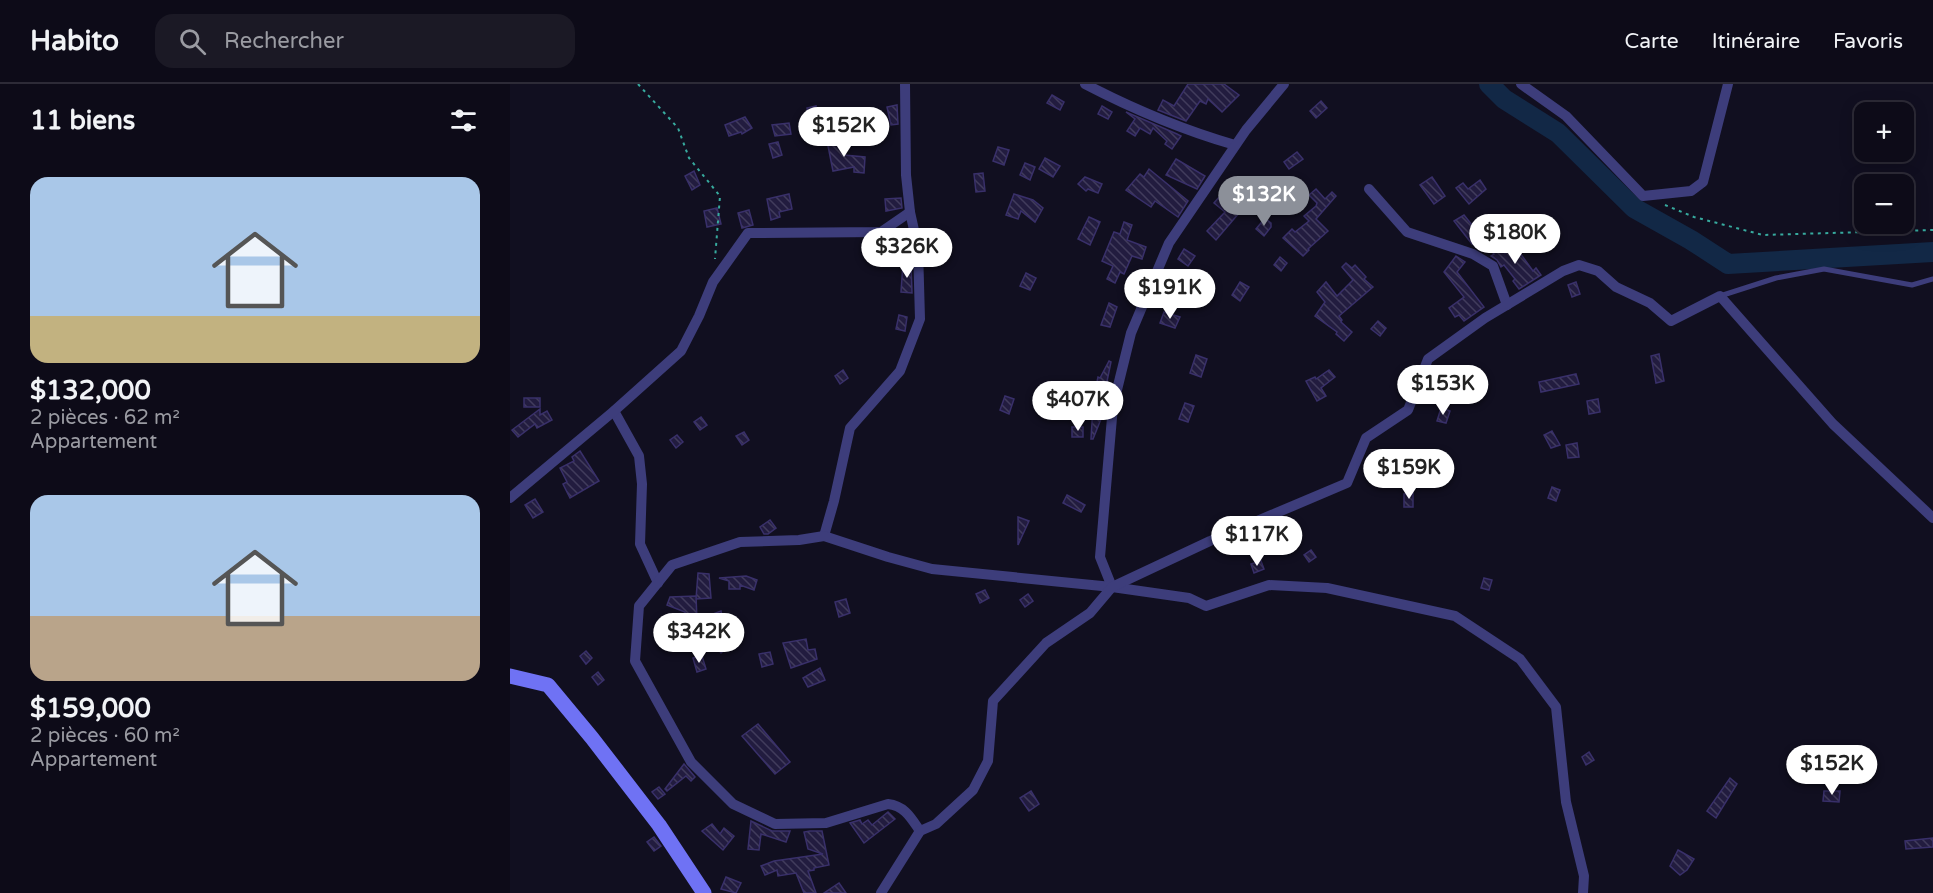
<!DOCTYPE html>
<html lang="fr">
<head>
<meta charset="utf-8">
<style>
	body { margin:0; font-family:"Varela Round",sans-serif; background:#1b1925; color:#f1f3f6; height:100vh; display:flex; flex-direction:column; font-size:22px; white-space:nowrap }
	* { box-sizing:border-box; margin:0 }
	p { font-size:20px; color:#9a9ba2 }
	.icon { flex:none; width:33px; height:33px; fill:none; stroke:currentColor; stroke-width:2; stroke-linecap:round; stroke-linejoin:round }
	.map { position:relative; flex:1; overflow:hidden }
	.side { display:flex; flex-direction:column; background:#0d0b18; width:510px }
	.side>* { flex:none }
	.fabs { position:absolute; left:1344px; top:18px; display:grid; gap:12px }
	.fabs a { display:grid; place-items:center; width:60px; height:60px; border-radius:12px; background:#0d0b18; box-shadow:0 3px 15px #0003,0 0 0 2px #2d2b37; font-size:30px }
	.price { position:absolute; translate:-50% -51px; padding:0 14px; border-radius:21px; background:#fff; color:#222; font-size:20px; line-height:39px; filter:drop-shadow(0 2px 3px #0008) }
	.price::after { content:''; position:absolute; left:50%; top:36px; width:18px; height:14px; margin-left:-9px; background:inherit; clip-path:polygon(0 0,100% 0,50% 100%) }
	.price.on { background:#8c9099; color:#fff }
	ul { padding:0; list-style:none }
	li { display:grid; align-content:center; gap:12px; height:318px; padding:0 30px }
	li span { display:grid; place-items:center; height:186px; border-radius:18px; color:#555 }
	li>.icon { margin-inline-start:auto }
	span .icon { width:108px; height:108px; fill:#fffc; stroke-width:1 }
	li b { font-size:26px }
	h2 { display:flex; justify-content:space-between; align-items:center; height:72px; padding:0 30px; font-size:26px }
	header { display:flex; align-items:center; gap:36px; box-sizing:border-box; height:84px; padding:0 30px; background:#0d0b18; border-bottom:2px solid #2d2b37 }
	header strong { font-size:28px }
	nav { display:flex; gap:33px; margin-inline-start:auto; font-size:21px }
	.search { width:420px; height:54px; background:#1b1925; display:flex; align-items:center; gap:15px; box-sizing:border-box; padding:0 21px; border-radius:18px; color:#9a9ba2; font-size:22px }
	main { display:flex; flex:1; min-height:0 }
	.map>svg:first-child { display:block }
	.lines { fill:none; stroke-linecap:round; stroke-linejoin:round }
	.river { stroke:#122846; stroke-width:20 }
	.building { fill:url(#building-back-hatch); stroke:#39306a; stroke-width:1.5 }
	.path { stroke:#37aa9e; stroke-width:2; stroke-dasharray:3 4.5; stroke-linecap:butt }
	.lane { stroke:#3d3d7b; stroke-width:5 }
	.street { stroke:#3d3d7b; stroke-width:10 }
	.secondary { stroke:#6f72f4; stroke-width:15 }
</style>
</head>
<body>
<header>
<strong>Habito</strong>
<div class="search"><svg class="icon" aria-label="search" viewBox="0 0 24 24"><circle cx="10" cy="10" r="6"/><path d="M15 15l6 6"/></svg>Rechercher</div>
<nav><a>Carte</a><a>Itinéraire</a><a>Favoris</a></nav>
</header>
<main>
<section class="side">
<h2>11 biens<svg class="icon" aria-label="filters" viewBox="0 0 24 24"><path d="M4 7h16M4 17h16"/><circle cx="9" cy="7" r="2"/><circle cx="15" cy="17" r="2"/></svg></h2>
<ul>
<li><span style="background:linear-gradient(#a9c7e8 75%,#c2b280 0)"><svg class="icon" aria-label="home" viewBox="0 0 24 24"><path d="M3 11l9-7 9 7M6 9v11h12V9"/></svg></span><div><b>$132,000</b><p>2 pièces · 62 m²</p><p>Appartement</p></div></li>
<li><span style="background:linear-gradient(#a9c7e8 65%,#b9a48a 0)"><svg class="icon" aria-label="home" viewBox="0 0 24 24"><path d="M3 11l9-7 9 7M6 9v11h12V9"/></svg></span><div><b>$159,000</b><p>2 pièces · 60 m²</p><p>Appartement</p></div></li>
</ul>
</section>
<div class="map">
<svg width="1423" height="809" viewBox="0 0 1423 809">
	<defs>
		<pattern id="building-back-hatch" width="6" height="6" patternUnits="userSpaceOnUse" patternTransform="scale(1.5)"><rect width="6" height="6" fill="#221c3f"/><path d="M-1 5l2 2M0 0l6 6M5-1l2 2" fill="none" stroke="#413c5c"/></pattern>
	</defs>
	<rect width="100%" height="100%" fill="#110f20"/>
	<g class="lines">
		<polyline class="river" points="979,0 994,15 1048,49 1124,124 1181,156 1218,180 1423,168"/>
	</g>
	<g class="building">
		<polygon points="678,0 714,0 729,11 712,28 698,15 696,20 690,17 676,37 648,26 653,16 664,22"/>
		<polygon points="542,11 554,18 550,26 537,19"/>
		<polygon points="811,17 817,24 806,34 800,27"/>
		<polygon points="387,21 388,40 381,41 377,23"/>
		<polygon points="306,22 307,49 303,50 297,24"/>
		<polygon points="592,22 602,28 598,35 588,30"/>
		<polygon points="616,28 667,50 671,52 662,65 655,60 657,57 643,44 640,50 630,44 625,52 617,47 625,35"/>
		<polygon points="235,33 242,44 232,50 231,48 219,52 215,41"/>
		<polygon points="279,39 281,50 265,52 262,41"/>
		<polygon points="329,54 334,71 355,73 354,89 344,88 344,83 323,87 317,57"/>
		<polygon points="268,58 272,71 263,74 259,60"/>
		<polygon points="488,63 499,66 494,81 483,77"/>
		<polygon points="787,68 793,75 779,85 774,78"/>
		<polygon points="535,74 550,82 543,93 529,85"/>
		<polygon points="666,75 695,92 687,105 656,91"/>
		<polygon points="515,79 525,83 520,96 510,91"/>
		<polygon points="639,85 678,117 668,133 645,117 641,123 616,106 630,90 634,93"/>
		<polygon points="184,87 190,101 182,106 175,92"/>
		<polygon points="473,89 475,107 466,108 464,90"/>
		<polygon points="575,93 592,100 588,109 578,105 576,107 568,100"/>
		<polygon points="922,93 935,112 924,120 910,101"/>
		<polygon points="970,96 976,105 959,120 946,104 953,99 958,105"/>
		<polygon points="806,105 815,115 822,108 826,112 806,135 818,147 798,165 799,166 793,172 773,154 782,145 785,148 799,137 794,132 806,122 807,119 799,111"/>
		<polygon points="279,110 282,125 269,128 270,133 261,136 257,115"/>
		<polygon points="504,110 523,116 533,124 525,138 511,127 508,135 496,131"/>
		<polygon points="710,112 729,129 706,156 697,147 715,128 704,119"/>
		<polygon points="391,114 392,124 376,127 375,115"/>
		<polygon points="207,124 211,140 197,143 194,127"/>
		<polygon points="239,126 243,141 232,144 228,129"/>
		<polygon points="954,131 970,151 962,160 944,137"/>
		<polygon points="579,133 590,138 580,161 568,155"/>
		<polygon points="755,134 761,139 761,143 754,152 746,145"/>
		<polygon points="614,138 622,141 617,156 636,163 632,175 622,172 614,190 610,188 605,199 597,195 603,182 592,177 604,148 610,150"/>
		<polygon points="985,157 995,169 1005,162 1023,187 1026,184 1031,191 1009,205 1003,197 1005,195 994,181 991,183 987,176 981,172 984,170 978,163"/>
		<polygon points="674,165 685,172 678,182 668,175"/>
		<polygon points="946,172 955,178 947,188 974,223 954,237 949,231 945,233 939,224 954,213 934,188"/>
		<polygon points="770,173 777,179 771,187 764,181"/>
		<polygon points="393,179 401,179 402,209 391,208"/>
		<polygon points="836,179 842,184 845,181 856,193 854,195 863,203 829,232 832,236 831,238 842,248 834,257 826,250 827,248 805,232 815,218 807,208 816,198 827,212 843,196 832,183"/>
		<polygon points="516,189 526,194 520,206 510,202"/>
		<polygon points="730,198 739,203 730,217 722,211"/>
		<polygon points="1066,198 1070,210 1062,213 1058,201"/>
		<polygon points="599,219 607,223 600,243 591,241"/>
		<polygon points="654,228 670,233 665,244 650,239"/>
		<polygon points="389,231 397,233 395,247 386,245"/>
		<polygon points="868,237 876,244 870,252 861,245"/>
		<polygon points="1149,270 1154,297 1146,299 1141,272"/>
		<polygon points="686,271 697,275 691,293 680,289"/>
		<polygon points="599,277 601,278 593,317 596,319 595,325 583,355 581,355 583,321 569,317 572,304 585,307 588,293 590,294"/>
		<polygon points="333,286 338,294 330,300 325,292"/>
		<polygon points="819,286 825,293 811,304 816,312 807,317 796,297 805,293 806,295"/>
		<polygon points="1066,290 1069,300 1031,308 1029,298"/>
		<polygon points="495,312 504,315 499,330 490,326"/>
		<rect x="14" y="314" width="16" height="9"/>
		<polygon points="1088,315 1090,328 1079,330 1077,317"/>
		<polygon points="675,319 684,322 678,338 669,335"/>
		<polygon points="931,324 940,327 936,339 927,337"/>
		<polygon points="30,325 30,331 37,327 42,336 27,344 25,340 8,353 2,346"/>
		<polygon points="191,333 197,341 190,346 184,338"/>
		<rect x="562" y="343" width="11" height="10"/>
		<polygon points="1042,347 1050,361 1041,364 1034,351"/>
		<polygon points="234,348 239,356 232,361 226,352"/>
		<polygon points="167,351 173,358 166,364 160,356"/>
		<polygon points="1067,359 1069,373 1058,374 1056,361"/>
		<polygon points="70,367 89,397 60,414 53,400 57,398 50,384 64,377 62,373"/>
		<polygon points="1042,403 1050,406 1046,417 1038,414"/>
		<polygon points="903,409 903,423 894,423 894,410"/>
		<polygon points="557,411 575,421 571,428 553,419"/>
		<polygon points="25,415 33,428 23,434 15,421"/>
		<polygon points="508,433 519,437 508,461"/>
		<polygon points="260,436 266,444 258,450 254,450 250,443"/>
		<polygon points="801,466 806,473 799,478 794,471"/>
		<polygon points="751,477 754,485 744,489 741,480"/>
		<polygon points="188,489 199,490 201,514 186,515"/>
		<polygon points="236,492 247,496 244,506 230,501 230,505 219,505 219,497 209,494"/>
		<polygon points="974,494 982,496 979,506 971,504"/>
		<polygon points="475,506 479,514 470,519 466,510"/>
		<polygon points="518,510 523,517 515,523 510,516"/>
		<polygon points="186,512 187,536 211,527 218,563 211,569 209,566 192,568 189,547 180,549 175,528 157,521 160,513"/>
		<polygon points="336,515 340,529 329,533 325,518"/>
		<polygon points="296,555 298,566 305,565 307,575 281,584 273,559"/>
		<polygon points="76,567 82,574 76,580 70,572"/>
		<polygon points="260,568 263,580 252,583 249,570"/>
		<polygon points="192,572 196,585 187,588 183,574"/>
		<polygon points="310,584 315,596 298,603 293,594"/>
		<polygon points="88,588 94,596 88,601 82,593"/>
		<polygon points="248,640 280,678 265,690 232,652"/>
		<polygon points="1079,668 1084,676 1076,681 1072,673"/>
		<polygon points="174,680 185,693 181,697 176,692 157,707 155,705"/>
		<polygon points="1220,694 1227,700 1206,734 1197,727"/>
		<polygon points="149,703 155,710 148,715 142,708"/>
		<polygon points="521,707 529,720 519,727 510,714"/>
		<polygon points="1314,707 1330,707 1329,718 1313,717"/>
		<polygon points="378,728 385,735 354,759 340,739 350,736 352,740 358,736 362,741"/>
		<polygon points="241,737 262,747 280,747 276,758 251,750 249,766 238,765"/>
		<polygon points="202,740 210,750 214,744 224,752 213,766 192,747"/>
		<polygon points="300,747 312,747 319,781 304,784 304,786 298,787 306,809 294,809 286,789 268,792 267,786 255,791 251,782 264,777 313,770 298,765 294,748"/>
		<polygon points="144,753 151,762 144,767 137,758"/>
		<polygon points="1423,754 1423,763 1396,765 1395,757"/>
		<polygon points="1168,766 1184,775 1177,786 1170,791 1160,782"/>
		<polygon points="216,793 231,799 226,809 211,805"/>
		<polygon points="329,799 336,809 314,809"/>
	</g>
	<g class="lines">
		<g class="path">
			<polyline points="128,0 168,44 179,74 210,112 205,175"/>
			<polyline points="1155,121 1184,133 1253,151 1423,146"/>
		</g>
		<polyline class="lane" points="1210,212 1266,194 1314,185 1402,201 1423,195"/>
		<g class="street">
			<path d="M575,0c48,25 98,46 150,61"/>
			<polyline points="1011,0 1056,32 1133,112 1181,107 1193,98 1218,0"/>
			<polyline points="859,105 897,148 963,170 983,182 997,221"/>
			<polyline points="104,327 129,372 132,400 130,460 148,499"/>
			<polyline points="0,414 104,327 171,267 189,232 203,198 238,149 371,148 400,128"/>
			<polyline points="314,452 324,417 340,344 390,287 410,235 408,164 400,128 396,91 395,0"/>
			<polyline points="602,503 590,473 603,322 621,249 659,159 736,46 774,0"/>
			<path d="M410,747c-9,-13 -15,-25 -32,-27l-62,19 -51,1 -42,-20 -42,-42 -56,-101 4,-55 33,-41 68,-23 59,-2 25,-4 64,21 44,12 180,18 77,11 17,8 63,-21 58,3 128,28 65,43 36,48 10,95 18,74 -1,17"/>
			<polyline points="371,809 410,747 426,740 463,706 478,677 483,617 536,559 580,529 602,503 700,457 837,399 856,354 898,326 918,275 975,234 1053,187 1069,181 1088,187 1106,203 1140,219 1161,237 1210,212 1323,340 1423,434"/>
		</g>
		<polyline class="secondary" points="0,592 38,601 82,654 149,741 194,809"/>
	</g>
</svg>
<div class="fabs">
<a>+</a>
<a>−</a>
</div>
<b class="price" style="left:334px;top:74px">$152K</b>
<b class="price on" style="left:754px;top:143px">$132K</b>
<b class="price" style="left:1005px;top:181px">$180K</b>
<b class="price" style="left:397px;top:195px">$326K</b>
<b class="price" style="left:660px;top:236px">$191K</b>
<b class="price" style="left:933px;top:332px">$153K</b>
<b class="price" style="left:568px;top:348px">$407K</b>
<b class="price" style="left:899px;top:416px">$159K</b>
<b class="price" style="left:747px;top:483px">$117K</b>
<b class="price" style="left:189px;top:580px">$342K</b>
<b class="price" style="left:1322px;top:712px">$152K</b>
</div>
</main>
</body>
</html>
